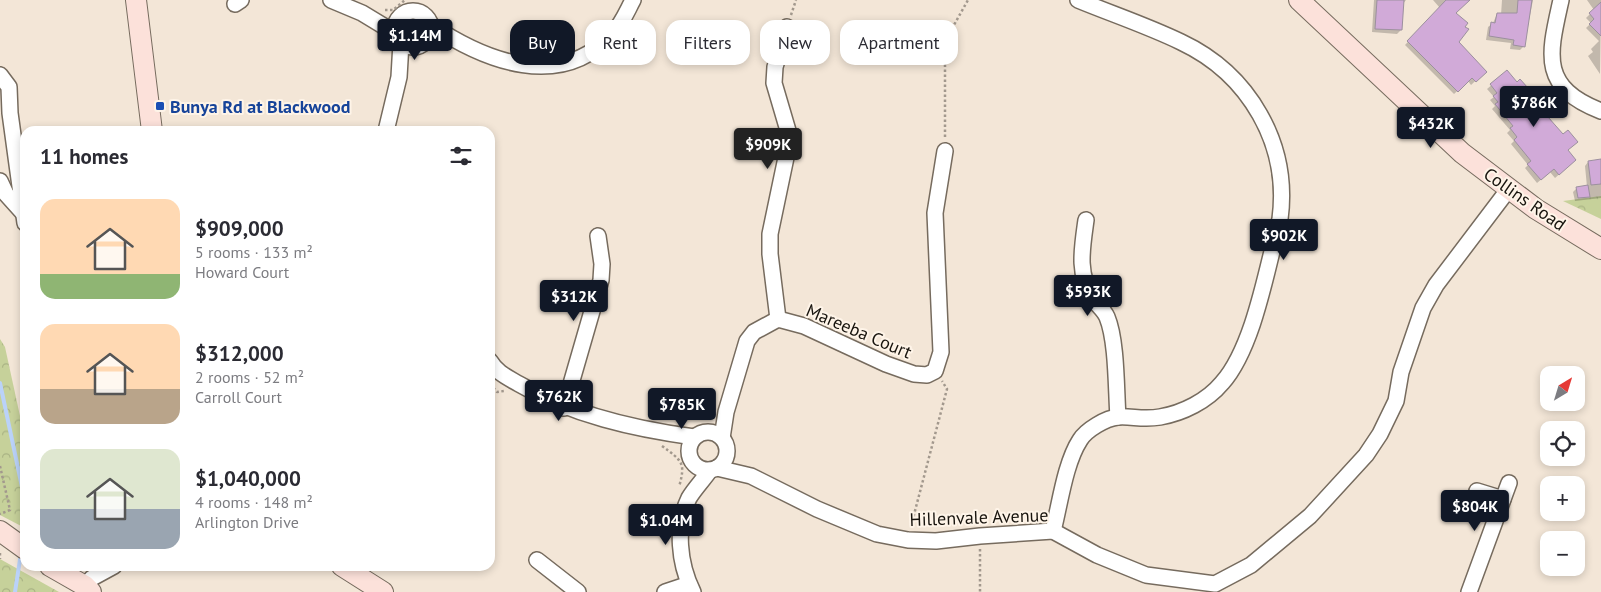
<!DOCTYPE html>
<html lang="en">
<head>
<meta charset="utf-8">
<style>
	body { margin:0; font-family:"PT Sans",sans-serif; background:#f2f2f3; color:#2b2b33; height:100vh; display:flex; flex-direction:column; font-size:19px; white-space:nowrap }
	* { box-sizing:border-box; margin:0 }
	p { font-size:16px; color:#7c7c81 }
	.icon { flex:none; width:28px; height:28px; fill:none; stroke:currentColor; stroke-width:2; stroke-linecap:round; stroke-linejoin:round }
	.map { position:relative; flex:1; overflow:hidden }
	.drawer { position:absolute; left:20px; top:126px; width:475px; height:445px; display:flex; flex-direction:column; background:#fff; border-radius:15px; box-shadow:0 2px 8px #0003 }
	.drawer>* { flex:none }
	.hud { position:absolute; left:510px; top:20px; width:475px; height:45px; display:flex; gap:10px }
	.needle { width:32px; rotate:38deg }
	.buttons { position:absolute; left:1540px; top:366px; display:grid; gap:10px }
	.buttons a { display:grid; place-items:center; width:45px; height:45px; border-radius:10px; background:#fff; box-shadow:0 2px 8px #0003; font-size:25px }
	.price { position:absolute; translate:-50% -42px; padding:0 11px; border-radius:5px; background:#111827; color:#fff; font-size:16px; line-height:32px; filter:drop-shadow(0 1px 2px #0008) }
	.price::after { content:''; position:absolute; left:50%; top:30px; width:15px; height:11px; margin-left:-8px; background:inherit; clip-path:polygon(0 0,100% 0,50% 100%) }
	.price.active { background:#222; color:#fff }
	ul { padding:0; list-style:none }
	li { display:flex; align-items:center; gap:15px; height:125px; padding:0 20px }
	li span { display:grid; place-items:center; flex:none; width:140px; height:100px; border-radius:15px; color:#555 }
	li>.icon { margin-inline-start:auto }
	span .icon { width:60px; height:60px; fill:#fffc; stroke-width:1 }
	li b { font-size:21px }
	h2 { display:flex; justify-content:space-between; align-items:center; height:60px; padding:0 20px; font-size:21px }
	.chip { padding:0 18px; border-radius:15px; background:#fff; box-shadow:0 2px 8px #0003; font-size:18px; line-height:45px }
	.chip.active { background:#111827; color:#fff }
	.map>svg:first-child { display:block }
	.park { fill:url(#park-crowns) }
	.shadow { fill:#0003 }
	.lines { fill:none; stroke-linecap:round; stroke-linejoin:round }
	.stream { stroke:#bad2f9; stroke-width:4 }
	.building { fill:#d1aad8; stroke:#9c909e }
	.street-casing { stroke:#766b5e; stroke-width:18 }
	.secondary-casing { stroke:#766b5e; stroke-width:22 }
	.path { stroke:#a2988d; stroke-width:2.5; stroke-dasharray:2.5 2.5; stroke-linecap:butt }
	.street { stroke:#fff; stroke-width:15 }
	.secondary { stroke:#fce1da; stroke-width:20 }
	.transit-dot { fill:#1a4fb4; stroke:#fef4e8; stroke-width:2 }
	.labels { text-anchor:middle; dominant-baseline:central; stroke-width:4; stroke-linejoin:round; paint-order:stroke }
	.transit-label { font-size:18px; font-weight:bold; fill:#164399; stroke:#fef4e8; text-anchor:start }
	.street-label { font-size:18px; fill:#18140e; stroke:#fef4e8 }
</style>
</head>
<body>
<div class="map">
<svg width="1601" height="592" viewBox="0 0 1601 592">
	<defs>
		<pattern id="park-crowns" width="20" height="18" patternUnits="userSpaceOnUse" patternTransform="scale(1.25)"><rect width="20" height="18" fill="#c6d19a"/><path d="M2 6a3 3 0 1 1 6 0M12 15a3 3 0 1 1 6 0" fill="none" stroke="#a9b384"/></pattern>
	</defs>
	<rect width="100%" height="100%" fill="#f3e6d7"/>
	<g class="park">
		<polygon points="1601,196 1601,219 1563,201"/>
		<polygon points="0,339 5,347 25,439 25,528 0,515"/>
		<polygon points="0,559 59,592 0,592"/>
	</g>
	<g class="shadow">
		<polygon points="1374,0 1406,0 1402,5 1401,30 1397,34 1372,32"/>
		<polygon points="1433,0 1465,0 1454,13 1458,43 1485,72 1471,85 1468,81 1454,94 1405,45 1440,8"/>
		<polygon points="1502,0 1533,0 1524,46 1520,50 1510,49 1511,43 1486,40 1488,27 1493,23 1497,14 1501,15"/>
		<polygon points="1587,0 1601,0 1600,74 1588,56 1593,52 1591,49 1599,41 1586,28 1591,23 1586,18 1594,10"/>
		<polygon points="1507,72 1524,119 1547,117 1567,151 1571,164 1555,178 1550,172 1537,183 1525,168 1528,165 1511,144 1514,141 1507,133 1510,130 1492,109 1495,106 1490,100 1494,97 1487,89"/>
		<polygon points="1601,161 1601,198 1575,201 1573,192 1577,188 1587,187 1585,166 1588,162"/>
	</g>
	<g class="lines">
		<g class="stream">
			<polyline points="0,383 25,501"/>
			<polyline points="15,592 21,553"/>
		</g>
	</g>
	<g class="building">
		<polygon points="1377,0 1404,0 1402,30 1375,29"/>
		<polygon points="1446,0 1470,0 1456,13 1468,23 1465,27 1469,29 1459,42 1487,72 1476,82 1472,78 1458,92 1407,41"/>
		<polygon points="1518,0 1532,0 1525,47 1513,45 1514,40 1489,36 1491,22 1495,23 1497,13 1517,13"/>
		<polygon points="1601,2 1601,36 1589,24 1594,19 1589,13"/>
		<polygon points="1507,70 1517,82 1520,79 1528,88 1525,116 1542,102 1552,114 1548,117 1563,134 1568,130 1578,142 1568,150 1576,160 1559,175 1554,169 1541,180 1527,164 1531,161 1514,140 1517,137 1510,128 1513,126 1495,104 1498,102 1493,96 1497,93 1490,84"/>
		<polygon points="1601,159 1601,184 1591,185 1588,161"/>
		<polygon points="1588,185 1590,197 1578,198 1576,187"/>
	</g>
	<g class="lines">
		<defs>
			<g id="street">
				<polyline points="331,0 362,13 395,33"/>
				<path d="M1561,0c-12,54 -22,87 40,111"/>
				<polyline points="235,4 241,0"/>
				<circle cx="413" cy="29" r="18"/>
				<path d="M431,25c54,36 130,67 182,8 9,-9 14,-22 20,-33"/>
				<polyline points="0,75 9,87 10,113 25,223"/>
				<polyline points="386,131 399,77 401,43"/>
				<polyline points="0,181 6,194 24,214"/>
				<path d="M1086,220c-4,29 -9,53 7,79 4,6 11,11 14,18 10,24 9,73 11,100"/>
				<polyline points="778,319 770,254 770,234 788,148 789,134 774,83 775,67 787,27"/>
				<path d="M490,361c7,12 17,16 29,23 53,31 115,45 175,53"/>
				<polyline points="564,408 601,280 602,264 598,236"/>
				<circle cx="708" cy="451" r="19"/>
				<polyline points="722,438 726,412 747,341 754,332 778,319 804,326 886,364 914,374 927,375 935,371 941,352 935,213 945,151"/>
				<polyline points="717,468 751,476 817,509 877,534 908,540 936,541 980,536 1053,531 1097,555 1146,575 1215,584 1251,565 1310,516 1366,455 1380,434 1396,401 1401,372 1423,308 1436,285 1508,190"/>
				<polyline points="1477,491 1503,499"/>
				<path d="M1053,531c7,-27 12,-68 27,-91 6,-10 26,-22 38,-23 14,-1 25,3 42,0 23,-4 47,-16 62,-34 32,-36 45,-116 58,-164 10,-75 -31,-145 -99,-177 -33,-16 -69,-28 -103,-42"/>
				<polyline points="537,560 578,592"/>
				<polyline points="85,586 92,578 114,566"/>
				<polyline points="665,592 689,584"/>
				<path d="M693,592c-14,-28 -18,-65 -4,-94 6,-10 15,-19 21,-28"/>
				<polyline points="1469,592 1509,483"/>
			</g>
			<g id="secondary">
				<polyline points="136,0 152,131"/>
				<polyline points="1299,0 1462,153 1536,209 1601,249"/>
				<polyline points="0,531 25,549"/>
				<polyline points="50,566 85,586 91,592"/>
				<polyline points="342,566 383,592"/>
			</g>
		</defs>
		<use href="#street" class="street-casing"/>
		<use href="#secondary" class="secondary-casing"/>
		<g class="path">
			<polyline points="385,10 393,10 405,0"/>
			<polyline points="791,15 796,0"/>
			<polyline points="945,137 945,41 968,0"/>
			<polyline points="490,384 497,392 504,391"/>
			<path d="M662,446c20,15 24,16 17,41"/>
			<polyline points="0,466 10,510 0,514"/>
			<polyline points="911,526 947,389 942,381"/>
			<polyline points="980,549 980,592"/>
			<polyline points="0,553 0,559"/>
		</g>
		<use href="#street" class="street"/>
		<use href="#secondary" class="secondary"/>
	</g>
	<rect class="transit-dot" x="155" y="101" width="10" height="10" rx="2.5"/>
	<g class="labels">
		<g class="transit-label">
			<text x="170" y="106">Bunya Rd at Blackwood</text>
		</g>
		<g class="street-label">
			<text transform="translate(1525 199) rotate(35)">Collins Road</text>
			<text transform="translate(859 331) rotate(23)">Mareeba Court</text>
			<text transform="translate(979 517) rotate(-2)">Hillenvale Avenue</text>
		</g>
	</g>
</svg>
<div class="buttons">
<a><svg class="needle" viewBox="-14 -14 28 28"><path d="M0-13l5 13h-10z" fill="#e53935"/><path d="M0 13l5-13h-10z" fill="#7c7c81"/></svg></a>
<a><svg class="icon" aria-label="locate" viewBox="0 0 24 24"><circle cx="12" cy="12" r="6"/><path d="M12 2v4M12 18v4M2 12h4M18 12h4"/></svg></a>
<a>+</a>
<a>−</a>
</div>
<b class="price" style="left:415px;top:61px">$1.14M</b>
<b class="price" style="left:1534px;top:128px">$786K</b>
<b class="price" style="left:1431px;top:149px">$432K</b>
<b class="price active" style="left:768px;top:170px">$909K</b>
<b class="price" style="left:1284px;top:261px">$902K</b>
<b class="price" style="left:1088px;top:317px">$593K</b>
<b class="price" style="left:574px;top:322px">$312K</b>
<b class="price" style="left:559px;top:422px">$762K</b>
<b class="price" style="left:682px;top:430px">$785K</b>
<b class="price" style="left:1475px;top:532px">$804K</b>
<b class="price" style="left:666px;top:546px">$1.04M</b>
<div class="hud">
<a class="chip active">Buy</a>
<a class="chip">Rent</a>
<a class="chip">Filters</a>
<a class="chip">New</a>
<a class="chip">Apartment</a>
</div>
<section class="drawer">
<h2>11 homes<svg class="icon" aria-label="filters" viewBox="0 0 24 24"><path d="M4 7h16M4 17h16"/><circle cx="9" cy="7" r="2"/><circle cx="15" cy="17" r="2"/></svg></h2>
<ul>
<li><span style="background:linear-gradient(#ffd9b3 75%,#8fb573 0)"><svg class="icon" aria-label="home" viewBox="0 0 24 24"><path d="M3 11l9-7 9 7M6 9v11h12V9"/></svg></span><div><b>$909,000</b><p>5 rooms · 133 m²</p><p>Howard Court</p></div></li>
<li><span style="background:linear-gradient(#ffd9b3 65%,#b9a48a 0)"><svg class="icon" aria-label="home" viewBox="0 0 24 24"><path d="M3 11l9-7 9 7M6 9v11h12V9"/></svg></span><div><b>$312,000</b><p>2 rooms · 52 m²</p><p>Carroll Court</p></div></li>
<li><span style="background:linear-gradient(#dfe7d0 60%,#9aa5b1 0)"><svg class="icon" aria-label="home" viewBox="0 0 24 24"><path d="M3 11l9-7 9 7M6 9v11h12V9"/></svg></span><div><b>$1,040,000</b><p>4 rooms · 148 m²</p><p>Arlington Drive</p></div></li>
</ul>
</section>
</div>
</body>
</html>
